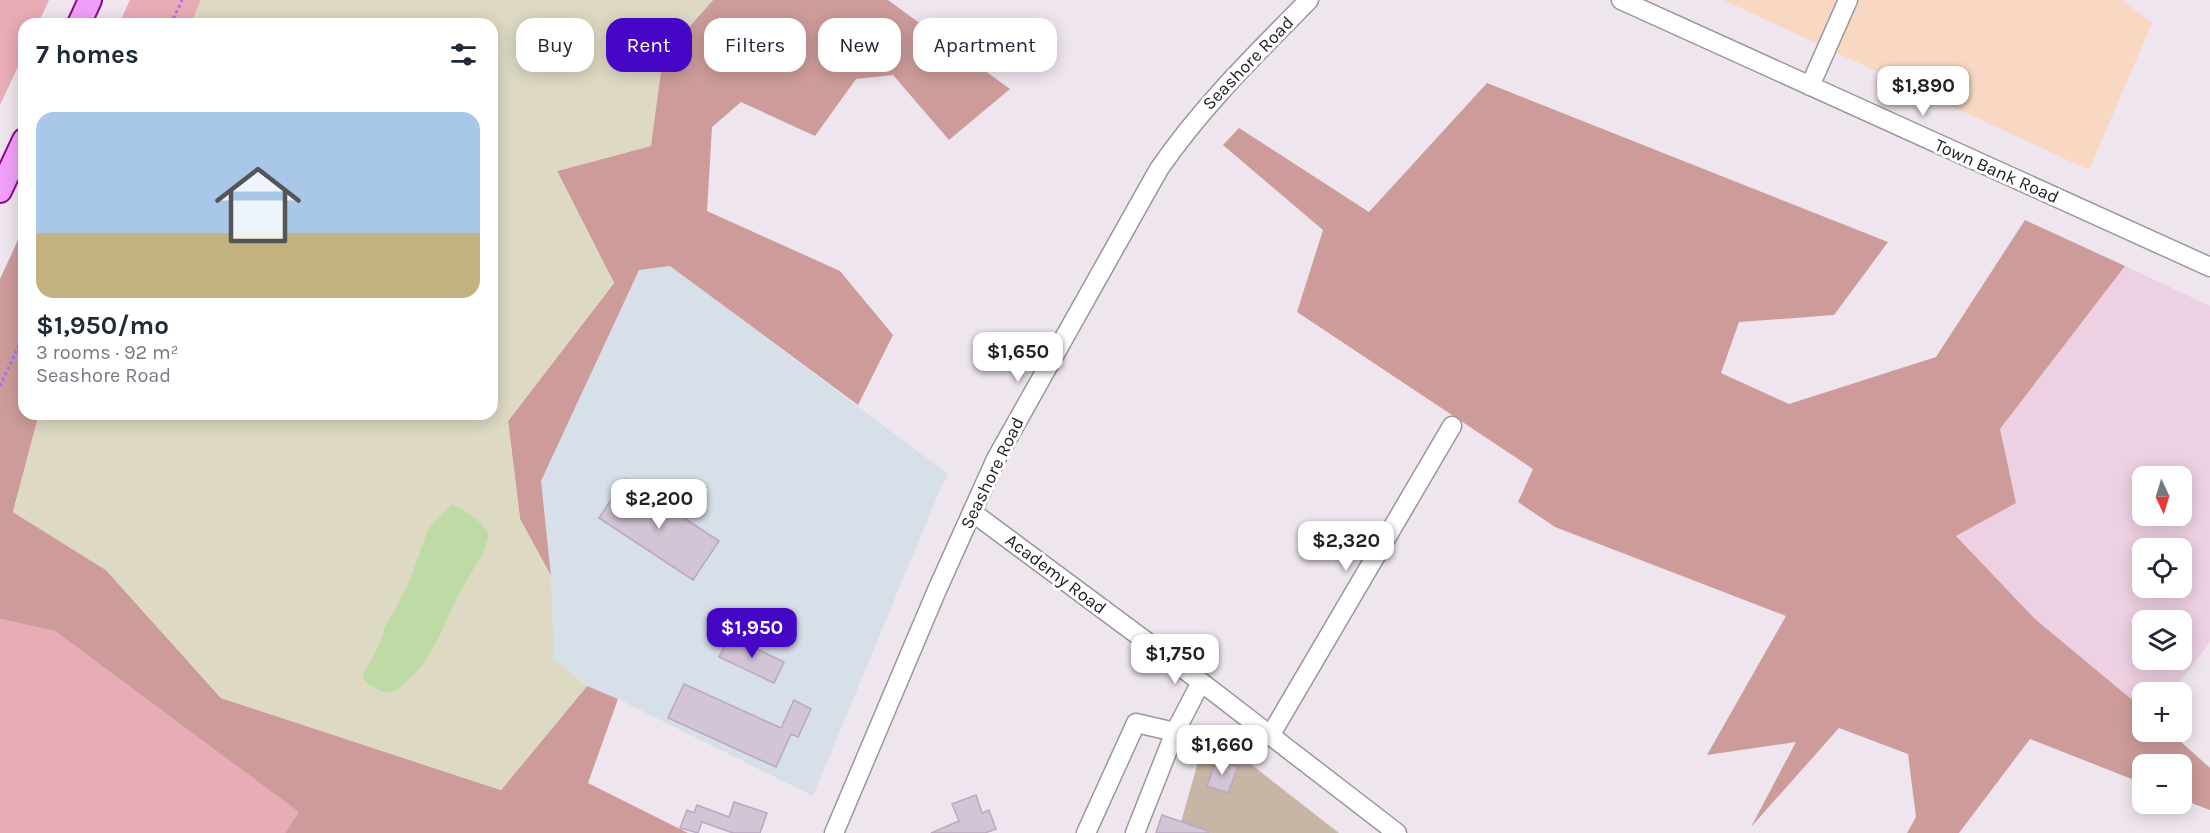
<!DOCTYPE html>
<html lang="en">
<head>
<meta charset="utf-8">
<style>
	body { margin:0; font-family:Karla,sans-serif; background:#f2f2f3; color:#1f2937; height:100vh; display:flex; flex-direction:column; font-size:22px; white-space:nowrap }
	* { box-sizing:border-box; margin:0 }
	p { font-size:20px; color:#747a83 }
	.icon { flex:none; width:33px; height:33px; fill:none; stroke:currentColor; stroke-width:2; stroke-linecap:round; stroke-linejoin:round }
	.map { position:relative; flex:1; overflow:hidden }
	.side { position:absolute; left:18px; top:18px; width:480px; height:402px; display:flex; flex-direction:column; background:#fff; border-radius:18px; box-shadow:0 3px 15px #0003 }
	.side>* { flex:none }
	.hud { position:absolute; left:516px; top:18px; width:570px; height:54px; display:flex; gap:12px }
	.needle { width:39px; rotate:176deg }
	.buttons { position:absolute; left:2132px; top:466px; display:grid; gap:12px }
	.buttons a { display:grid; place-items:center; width:60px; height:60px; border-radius:12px; background:#fff; box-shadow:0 3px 15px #0003; font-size:30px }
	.price { position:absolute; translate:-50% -51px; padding:0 14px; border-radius:12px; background:#fff; color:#222; font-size:20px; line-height:39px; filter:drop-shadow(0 2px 3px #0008) }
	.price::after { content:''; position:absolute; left:50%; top:36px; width:18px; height:14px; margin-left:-9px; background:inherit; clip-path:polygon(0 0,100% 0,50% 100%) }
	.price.selected { background:#4506c6; color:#fff }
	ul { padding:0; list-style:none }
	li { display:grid; align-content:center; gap:12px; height:318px; padding:0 18px }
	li+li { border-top:2px solid #e0e1e3 }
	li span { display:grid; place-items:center; height:186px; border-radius:18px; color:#555 }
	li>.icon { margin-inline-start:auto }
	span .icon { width:108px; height:108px; fill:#fffc; stroke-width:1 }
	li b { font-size:26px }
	h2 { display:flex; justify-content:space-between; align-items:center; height:72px; padding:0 18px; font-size:26px }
	.chip { padding:0 21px; border-radius:18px; background:#fff; box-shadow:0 3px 15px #0003; font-size:21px; line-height:54px }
	.chip.selected { background:#4506c6; color:#fff }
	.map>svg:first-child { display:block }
	.industrial { fill:#d7dfe8 }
	.farmland { fill:#edd0e2; fill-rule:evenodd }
	.grass { fill:#e8acb6 }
	.forest { fill:#cd9c9a }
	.wetland { fill:#ddd9c2 }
	.cemetery { fill:#c7b6a6 }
	.park { fill:#f8d8c3 }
	.water { fill:#bedba6 }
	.building { fill:#d2c5d5; stroke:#baa7c0; stroke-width:1.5 }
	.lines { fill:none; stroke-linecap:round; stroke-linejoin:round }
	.minor-casing { stroke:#989898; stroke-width:21 }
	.major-casing { stroke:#940494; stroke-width:26 }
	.path { stroke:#a96ff6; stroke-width:3; stroke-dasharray:3 3; stroke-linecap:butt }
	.minor { stroke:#fff; stroke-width:18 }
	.major { stroke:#f0a0f9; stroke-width:22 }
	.labels { text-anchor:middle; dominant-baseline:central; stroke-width:6; stroke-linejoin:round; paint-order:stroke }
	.street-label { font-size:18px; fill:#1e1e1e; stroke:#fff }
</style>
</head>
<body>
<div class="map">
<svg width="2210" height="833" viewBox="0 0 2210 833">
	<rect width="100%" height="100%" fill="#efe5ef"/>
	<polygon class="industrial" points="670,266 948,474 939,492 813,796 618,699 587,686 554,660 551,576 541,481 638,270"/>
	<path class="farmland" d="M2125,266l85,40v336l-38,51h-30v15l-107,-89 -79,-83 60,-33 -16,-74zM2142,477h39v39h-39zM2142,549h39v39h-39zM2142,621h39v39h-39z"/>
	<g class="grass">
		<polygon points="0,0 49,0 38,24 24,24 24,54 0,105"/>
		<polygon points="130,0 201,0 191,24 119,24"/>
		<polygon points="0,619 55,631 300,812 285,833 0,833"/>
	</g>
	<g class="forest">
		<polygon points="713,0 888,0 1010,89 949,140 893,75 856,79 815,136 741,102 712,127 707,211 840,271 893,335 858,405 670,266 639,270 541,481 551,576 520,519 508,421 614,283 557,171 650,146 663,56"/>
		<polygon points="1487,83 1888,242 1834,315 1739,322 1721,373 1789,404 1936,357 2025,220 2125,266 2000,429 2016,503 1956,536 2035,619 2142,708 2142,732 2170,732 2210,768 2210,810 2181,799 2181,765 2142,765 2142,783 2030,739 1959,833 1907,833 1916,817 1908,754 1839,728 1751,827 1796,742 1707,755 1786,616 1555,527 1518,502 1533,469 1297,312 1323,230 1223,145 1239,128 1369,212"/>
		<polygon points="24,227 24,414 39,414 13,512 106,570 221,698 501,790 587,686 618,699 588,783 688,833 285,833 299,812 55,631 0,619 0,279"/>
	</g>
	<polygon class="wetland" points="201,0 713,0 663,56 651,146 557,171 614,283 508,421 520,519 551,576 554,659 587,686 501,790 221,698 106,570 13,512 39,414 492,414 492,24 191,24"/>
	<polygon class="cemetery" points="1207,730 1339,833 1178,833"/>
	<polygon class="park" points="1723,0 2122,0 2152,23 2089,170"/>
	<path class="water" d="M452,504c15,7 27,16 37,29 -4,22 -15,34 -26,53 -18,33 -29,75 -60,98 -2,2 -3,5 -6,6 -12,7 -25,-3 -33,-10l-1,-5 15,-28 8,-22 22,-40 21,-58z"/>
	<g class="building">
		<polygon points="625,479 719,541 693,580 599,518"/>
		<polygon points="730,636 784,662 774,683 719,657"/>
		<polygon points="684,684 781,728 794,700 811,709 798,737 791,734 776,767 668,718"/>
		<polygon points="1217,759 1238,767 1228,793 1207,786"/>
		<polygon points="976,795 982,813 989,810 996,829 985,833 931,833 959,821 952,804"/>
		<polygon points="734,802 767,813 760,833 733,833 702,822 698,833 680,828 687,810 694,813 697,805 729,817"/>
		<polygon points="1162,815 1208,831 1208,833 1156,833"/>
	</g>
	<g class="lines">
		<defs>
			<g id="minor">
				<polyline points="1621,0 2210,267"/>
				<polyline points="1810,86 1848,0"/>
				<polyline points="972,512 1201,682 1397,833"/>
				<polyline points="1270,736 1452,426"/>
				<path d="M834,833l103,-243 59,-131 163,-290c44,-64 96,-114 150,-169"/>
				<polyline points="1086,833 1136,723 1175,732"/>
				<polyline points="1135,833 1175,732 1201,682"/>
			</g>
			<g id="major">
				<polyline points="79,24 90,0"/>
				<polyline points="0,191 24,140"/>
			</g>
		</defs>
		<use href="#minor" class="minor-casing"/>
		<use href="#major" class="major-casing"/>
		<g class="path">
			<polyline points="171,24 182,0"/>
			<polyline points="0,386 24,335"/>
		</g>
		<use href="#minor" class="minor"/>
		<use href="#major" class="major"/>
	</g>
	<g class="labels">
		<g class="street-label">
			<text transform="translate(1248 63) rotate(-46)">Seashore Road</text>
			<text transform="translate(1997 171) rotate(24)">Town Bank Road</text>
			<text transform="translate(992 473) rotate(-64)">Seashore Road</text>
			<text transform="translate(1056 574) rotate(37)">Academy Road</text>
		</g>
	</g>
</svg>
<div class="buttons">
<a><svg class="needle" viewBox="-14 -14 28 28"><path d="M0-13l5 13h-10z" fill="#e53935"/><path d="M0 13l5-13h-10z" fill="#747a83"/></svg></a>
<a><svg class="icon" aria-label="locate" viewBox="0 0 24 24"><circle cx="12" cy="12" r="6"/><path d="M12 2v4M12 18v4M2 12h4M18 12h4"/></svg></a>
<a><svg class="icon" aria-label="layers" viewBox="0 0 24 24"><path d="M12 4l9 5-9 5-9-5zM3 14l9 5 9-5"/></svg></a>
<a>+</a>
<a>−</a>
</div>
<b class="price" style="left:1923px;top:117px">$1,890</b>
<b class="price" style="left:1018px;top:383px">$1,650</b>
<b class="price" style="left:659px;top:530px">$2,200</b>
<b class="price" style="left:1346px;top:572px">$2,320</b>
<b class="price selected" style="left:752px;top:659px">$1,950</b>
<b class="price" style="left:1175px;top:685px">$1,750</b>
<b class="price" style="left:1222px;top:776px">$1,660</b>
<div class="hud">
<a class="chip">Buy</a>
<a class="chip selected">Rent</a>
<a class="chip">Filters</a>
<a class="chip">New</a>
<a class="chip">Apartment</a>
</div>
<section class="side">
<h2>7 homes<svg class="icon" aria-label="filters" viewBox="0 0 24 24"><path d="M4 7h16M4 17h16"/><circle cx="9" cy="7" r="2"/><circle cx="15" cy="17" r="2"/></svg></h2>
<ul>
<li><span style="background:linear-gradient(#a9c7e8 65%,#c2b280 0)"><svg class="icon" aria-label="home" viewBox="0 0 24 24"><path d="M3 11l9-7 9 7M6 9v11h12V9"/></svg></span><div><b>$1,950/mo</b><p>3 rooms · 92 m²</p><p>Seashore Road</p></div></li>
</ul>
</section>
</div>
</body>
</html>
